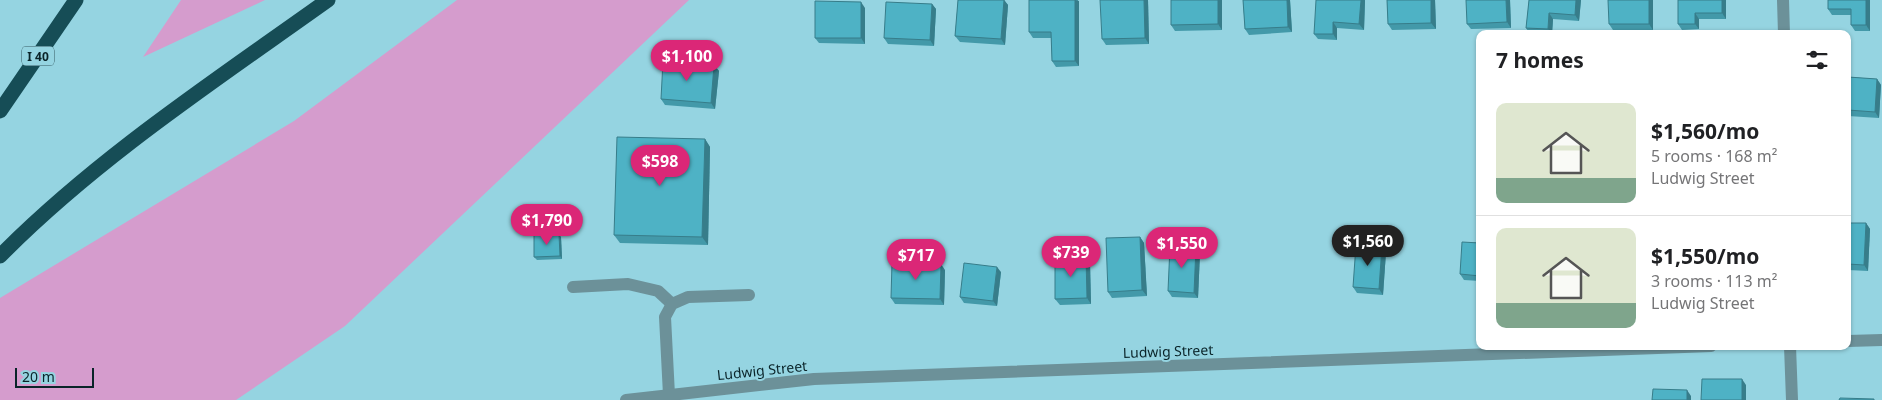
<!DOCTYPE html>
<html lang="en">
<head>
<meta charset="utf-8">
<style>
	body { margin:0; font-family:"Noto Sans",sans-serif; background:#f2f2f2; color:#202124; height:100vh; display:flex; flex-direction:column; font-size:19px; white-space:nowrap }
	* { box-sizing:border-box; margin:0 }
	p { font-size:16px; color:#757577 }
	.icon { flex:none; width:28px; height:28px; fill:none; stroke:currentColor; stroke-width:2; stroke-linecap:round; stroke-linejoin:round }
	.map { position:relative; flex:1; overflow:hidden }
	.drawer { position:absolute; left:1476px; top:30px; width:375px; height:320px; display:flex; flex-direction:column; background:#fff; border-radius:10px; box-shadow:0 1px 4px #0004 }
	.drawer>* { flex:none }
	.scale { position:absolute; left:15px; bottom:12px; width:79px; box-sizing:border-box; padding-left:5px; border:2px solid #0a2429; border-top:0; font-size:14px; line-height:18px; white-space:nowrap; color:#0a2429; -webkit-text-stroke:4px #95d4e1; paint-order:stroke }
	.price { position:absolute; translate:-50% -42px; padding:0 11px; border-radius:18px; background:#db2777; color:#fff; font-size:16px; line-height:32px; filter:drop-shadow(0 1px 2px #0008) }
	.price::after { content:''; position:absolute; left:50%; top:30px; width:15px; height:11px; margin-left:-8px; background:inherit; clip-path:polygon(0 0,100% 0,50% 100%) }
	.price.selected { background:#222; color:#fff }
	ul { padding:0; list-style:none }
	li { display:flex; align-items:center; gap:15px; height:125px; padding:0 20px }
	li+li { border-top:1px solid #e0e0e0 }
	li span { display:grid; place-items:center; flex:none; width:140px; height:100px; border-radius:10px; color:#555 }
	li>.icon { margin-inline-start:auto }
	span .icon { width:60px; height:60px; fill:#fffc; stroke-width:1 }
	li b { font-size:21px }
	h2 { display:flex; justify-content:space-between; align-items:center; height:60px; padding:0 20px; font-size:21px }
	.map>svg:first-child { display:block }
	.green { fill:#d59ccd }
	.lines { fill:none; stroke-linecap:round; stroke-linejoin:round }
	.minor { stroke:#6c9199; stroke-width:12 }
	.highway { stroke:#164d56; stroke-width:15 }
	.wall { fill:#4399a9 }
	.shaded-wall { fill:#377d8a }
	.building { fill:#4eb2c5; stroke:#377d8a }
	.labels { text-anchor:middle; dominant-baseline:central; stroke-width:4; stroke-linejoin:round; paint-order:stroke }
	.shield { fill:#95d4e1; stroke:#345960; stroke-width:1 }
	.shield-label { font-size:12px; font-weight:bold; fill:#0a2429 }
	.street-label { font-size:14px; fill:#0a2429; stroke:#95d4e1 }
</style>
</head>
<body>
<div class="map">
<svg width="1882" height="400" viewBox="0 0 1882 400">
	<rect width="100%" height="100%" fill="#95d4e1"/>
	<g class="green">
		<polygon points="181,0 265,0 143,57"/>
		<polygon points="457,0 689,0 345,326 236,400 0,400 0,298 294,121"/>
	</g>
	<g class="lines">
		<g class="minor">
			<polyline points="1783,0 1784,34"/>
			<polyline points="573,287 628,284 658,291 672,304"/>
			<polyline points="1848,341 1882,340"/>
			<polyline points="1790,346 1792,400"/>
			<polyline points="669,395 665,317 672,304 688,297 749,295"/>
			<polyline points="626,400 814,379 1711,346"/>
		</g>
		<g class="highway">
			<polyline points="0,111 76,0"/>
			<path d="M0,256c97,-98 216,-176 328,-256"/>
		</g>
	</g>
	<g class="wall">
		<polygon points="958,0 1004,0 1008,5 1005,45 960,42 955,36"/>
		<polygon points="1029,0 1078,0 1079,66 1056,67 1052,61 1051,38 1033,38 1029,32"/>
		<polygon points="1148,0 1149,44 1106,45 1102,39"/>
		<polygon points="1171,0 1222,0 1222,30 1175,31 1171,25"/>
		<polygon points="1243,0 1290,0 1292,32 1249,35 1245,29"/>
		<polygon points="1365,0 1364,30 1337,28 1337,40 1318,39 1314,34"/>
		<polygon points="1387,0 1435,0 1436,29 1392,30 1388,24"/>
		<polygon points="1510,0 1511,28 1471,29 1467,24"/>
		<polygon points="1529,0 1581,0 1579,21 1553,19 1552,34 1530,34 1526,28"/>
		<polygon points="1653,0 1653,30 1613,30 1609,24"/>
		<polygon points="1678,0 1726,0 1726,19 1699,19 1699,29 1682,30 1678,24"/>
		<polygon points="1828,0 1870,0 1870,31 1855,31 1851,25 1851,15 1832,15 1828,9"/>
		<polygon points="932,4 936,9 934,46 888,44 884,38"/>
		<polygon points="865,8 865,44 819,43 815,38"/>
		<polygon points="714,65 719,71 715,109 665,105 661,99"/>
		<polygon points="1848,77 1877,79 1881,85 1879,118 1848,116"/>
		<polygon points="705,139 710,147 708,245 620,243 614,235"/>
		<polygon points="1848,223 1866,223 1870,229 1868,271 1848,270"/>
		<polygon points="561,237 562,259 537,260 534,257"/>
		<polygon points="1140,237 1144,243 1147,296 1112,298 1108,292"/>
		<polygon points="1480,243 1480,281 1464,280 1460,274"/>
		<polygon points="1382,246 1386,252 1383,295 1357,293 1353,287"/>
		<polygon points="1196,247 1200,253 1198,298 1172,297 1168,291"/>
		<polygon points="1090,263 1091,304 1060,305 1055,299"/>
		<polygon points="945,270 944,305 895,304 891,298"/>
		<polygon points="1001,272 997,306 964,303 960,297"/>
	</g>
	<g class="shaded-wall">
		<polygon points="1004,0 1008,5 1005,45 1001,39"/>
		<polygon points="1075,0 1079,1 1079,66 1075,61"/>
		<polygon points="1144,0 1148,0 1149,44 1145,38"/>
		<polygon points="1218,0 1222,0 1222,30 1218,24"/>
		<polygon points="1287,0 1290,0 1292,32 1288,27"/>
		<polygon points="1361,0 1365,0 1364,30 1359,24"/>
		<polygon points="1431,0 1435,0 1436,29 1431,23"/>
		<polygon points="1506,0 1510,0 1511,28 1507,22"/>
		<polygon points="1576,0 1581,0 1579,21 1575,15"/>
		<polygon points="1649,0 1653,0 1653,30 1649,24"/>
		<polygon points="1722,0 1726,0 1726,19 1722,13"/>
		<polygon points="1866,0 1870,0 1870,31 1866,25"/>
		<polygon points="861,2 865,8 865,44 861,38"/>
		<polygon points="932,4 936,9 934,46 930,40"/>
		<polygon points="1549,13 1553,19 1552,34 1551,34 1548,29"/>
		<polygon points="1695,13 1699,19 1699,29 1695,24"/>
		<polygon points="1333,22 1337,28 1337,40 1333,34"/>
		<polygon points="714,65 719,71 715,109 711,103"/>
		<polygon points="1877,79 1881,85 1879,118 1875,112"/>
		<polygon points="705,139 710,147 708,245 702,237"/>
		<polygon points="1866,223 1870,229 1868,271 1864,265"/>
		<polygon points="559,234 561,237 562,259 560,256"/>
		<polygon points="1140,237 1144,243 1147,296 1142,290"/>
		<polygon points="1382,246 1386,252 1383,295 1379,289"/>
		<polygon points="1196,247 1200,253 1198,298 1194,293"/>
		<polygon points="1086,257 1090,263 1091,304 1087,298"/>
		<polygon points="941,264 945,270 944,305 940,299"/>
		<polygon points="997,267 1001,272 997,306 993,301"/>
		<polygon points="1742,379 1746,385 1746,400 1742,400"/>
		<polygon points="1687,390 1691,396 1691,400 1687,400"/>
	</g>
	<g class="building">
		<polygon points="958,0 1004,0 1001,39 955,36"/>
		<polygon points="1029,0 1075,0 1075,61 1052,61 1051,32 1029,32"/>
		<polygon points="1100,0 1144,0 1145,38 1102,39"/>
		<polygon points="1171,0 1218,0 1218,24 1171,25"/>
		<polygon points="1243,0 1287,0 1288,27 1245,29"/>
		<polygon points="1316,0 1361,0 1359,24 1333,22 1333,34 1314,34"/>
		<polygon points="1387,0 1431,0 1431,23 1388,24"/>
		<polygon points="1466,0 1506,0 1507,22 1467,24"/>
		<polygon points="1529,0 1576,0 1575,15 1549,13 1548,29 1526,28"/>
		<polygon points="1608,0 1649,0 1649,24 1609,24"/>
		<polygon points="1678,0 1722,0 1722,13 1695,13 1695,24 1678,24"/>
		<polygon points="1828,0 1866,0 1866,25 1851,25 1851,9 1828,9"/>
		<polygon points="815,1 861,2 861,38 815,38"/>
		<polygon points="886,2 932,4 930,40 884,38"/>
		<polygon points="663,61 714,65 711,103 661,99"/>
		<polygon points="1848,77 1877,79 1875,112 1848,110"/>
		<polygon points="617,137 705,139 702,237 614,235"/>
		<polygon points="1848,223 1866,223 1864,265 1848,264"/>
		<polygon points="559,234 560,256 534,257 534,235"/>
		<polygon points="1140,237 1142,290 1108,292 1106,238"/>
		<polygon points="1462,242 1480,243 1480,276 1460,274"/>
		<polygon points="1356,245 1382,246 1379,289 1353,287"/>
		<polygon points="1170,246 1196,247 1194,293 1168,291"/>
		<polygon points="1086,257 1087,298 1055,299 1055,258"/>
		<polygon points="892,263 941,264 940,299 891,298"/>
		<polygon points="964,263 997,267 993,301 960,297"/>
		<polygon points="1702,379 1742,379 1742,400 1701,400"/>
		<polygon points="1653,389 1687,390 1687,400 1652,400"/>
		<polygon points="1840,398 1874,399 1874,400 1839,400"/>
	</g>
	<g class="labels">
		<rect class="shield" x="22" y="46.5" width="32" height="19" rx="4"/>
		<g class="shield-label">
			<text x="38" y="56">I 40</text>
		</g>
		<g class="street-label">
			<text transform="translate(1168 351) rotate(-2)">Ludwig Street</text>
			<text transform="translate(762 370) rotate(-6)">Ludwig Street</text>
		</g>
	</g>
</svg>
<div class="scale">20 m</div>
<b class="price" style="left:687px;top:82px">$1,100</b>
<b class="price" style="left:660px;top:187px">$598</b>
<b class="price" style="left:547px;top:246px">$1,790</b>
<b class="price selected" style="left:1368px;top:267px">$1,560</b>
<b class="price" style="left:1182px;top:269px">$1,550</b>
<b class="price" style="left:1071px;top:278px">$739</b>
<b class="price" style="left:916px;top:281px">$717</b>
<section class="drawer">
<h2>7 homes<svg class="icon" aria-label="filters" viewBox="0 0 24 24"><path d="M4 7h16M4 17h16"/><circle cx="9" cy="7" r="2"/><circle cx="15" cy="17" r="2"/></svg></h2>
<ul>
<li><span style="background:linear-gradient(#dfe7d0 75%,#7fa58c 0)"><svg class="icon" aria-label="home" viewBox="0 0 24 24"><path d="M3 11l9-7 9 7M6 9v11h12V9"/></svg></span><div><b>$1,560/mo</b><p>5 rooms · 168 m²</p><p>Ludwig Street</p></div></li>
<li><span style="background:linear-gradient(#dfe7d0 75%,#7fa58c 0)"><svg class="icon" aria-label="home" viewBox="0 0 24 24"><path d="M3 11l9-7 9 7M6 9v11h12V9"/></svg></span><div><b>$1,550/mo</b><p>3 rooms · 113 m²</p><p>Ludwig Street</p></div></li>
</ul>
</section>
</div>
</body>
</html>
